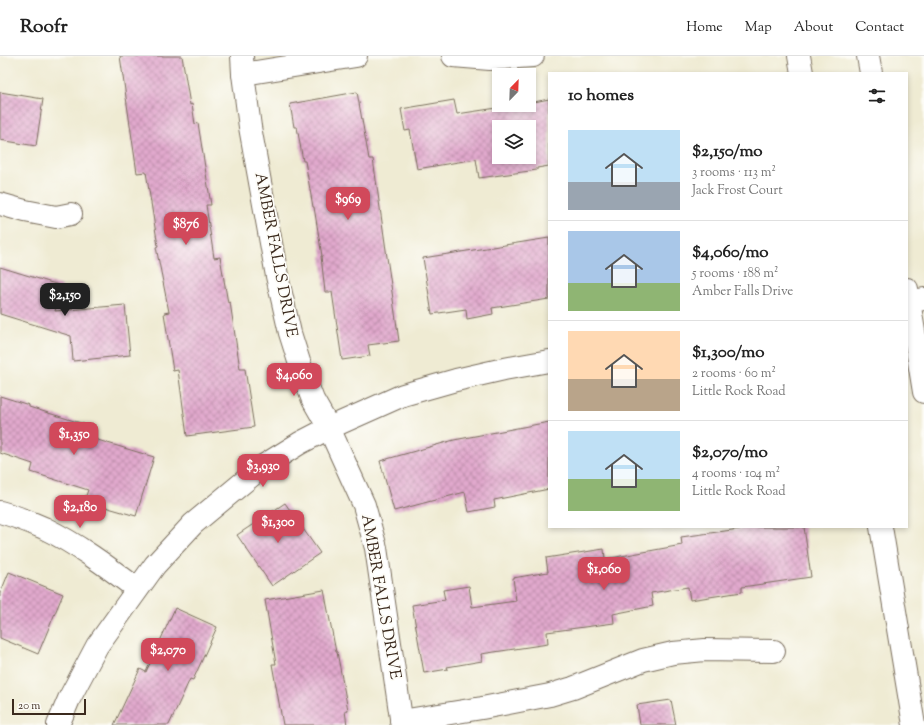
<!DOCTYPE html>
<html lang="en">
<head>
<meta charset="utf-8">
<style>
	body { margin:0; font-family:"Sorts Mill Goudy",serif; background:#f2f2f2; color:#222; height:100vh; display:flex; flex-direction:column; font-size:15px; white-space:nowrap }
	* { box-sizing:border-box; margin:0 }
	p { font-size:13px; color:#767676 }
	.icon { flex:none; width:22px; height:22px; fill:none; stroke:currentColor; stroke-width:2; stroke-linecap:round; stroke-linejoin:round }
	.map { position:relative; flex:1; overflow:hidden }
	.side { position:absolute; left:548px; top:16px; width:360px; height:456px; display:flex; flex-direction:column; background:#fff; border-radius:0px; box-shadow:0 2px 6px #0003 }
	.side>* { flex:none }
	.needle { width:26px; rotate:23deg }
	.controls { position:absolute; left:492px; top:12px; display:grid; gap:8px }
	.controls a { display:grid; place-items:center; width:44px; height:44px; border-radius:0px; background:#fff; box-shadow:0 2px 6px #0003; font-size:20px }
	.scale { position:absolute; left:12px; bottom:10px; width:74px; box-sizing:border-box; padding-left:4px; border:2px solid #3b2a1e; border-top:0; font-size:11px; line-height:14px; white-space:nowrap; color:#3b2a1e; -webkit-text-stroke:3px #fdfcf7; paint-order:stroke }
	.price { position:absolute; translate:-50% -34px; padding:0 9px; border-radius:8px; background:#d1495b; color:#fff; font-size:13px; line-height:26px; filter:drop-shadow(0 1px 2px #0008) }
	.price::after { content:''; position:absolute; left:50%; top:24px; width:12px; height:9px; margin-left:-6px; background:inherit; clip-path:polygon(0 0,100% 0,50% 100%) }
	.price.on { background:#222; color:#fff }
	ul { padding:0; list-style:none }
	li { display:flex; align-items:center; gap:12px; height:100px; padding:0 20px }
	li+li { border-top:1px solid #e0e0e0 }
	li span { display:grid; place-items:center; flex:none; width:112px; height:80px; border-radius:0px; color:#555 }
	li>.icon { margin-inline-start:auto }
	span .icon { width:48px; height:48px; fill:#fffc; stroke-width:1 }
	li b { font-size:17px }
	h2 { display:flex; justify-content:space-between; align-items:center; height:48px; padding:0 20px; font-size:17px }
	header { display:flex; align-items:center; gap:24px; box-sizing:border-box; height:56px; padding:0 20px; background:#fff; border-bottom:1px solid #e0e0e0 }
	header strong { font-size:19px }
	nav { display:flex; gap:22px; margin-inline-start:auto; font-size:14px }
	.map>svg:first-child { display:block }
	.building { fill:url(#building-cross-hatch); fill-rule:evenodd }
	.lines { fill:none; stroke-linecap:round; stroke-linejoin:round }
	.street-casing { stroke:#7a6e5d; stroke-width:24 }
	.secondary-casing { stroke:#7a6e5d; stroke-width:24 }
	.street { stroke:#fff; stroke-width:22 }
	.secondary { stroke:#fff; stroke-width:22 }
	.labels { text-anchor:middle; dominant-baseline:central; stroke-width:3.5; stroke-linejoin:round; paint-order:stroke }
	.street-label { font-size:16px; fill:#3b2a1e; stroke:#fdfcf7 }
</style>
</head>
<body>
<header>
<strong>Roofr</strong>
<nav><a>Home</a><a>Map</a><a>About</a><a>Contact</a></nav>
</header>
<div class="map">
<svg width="924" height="669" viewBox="0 0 924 669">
	<defs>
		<pattern id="building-cross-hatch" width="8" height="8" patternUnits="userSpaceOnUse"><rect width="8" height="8" fill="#e1a9cd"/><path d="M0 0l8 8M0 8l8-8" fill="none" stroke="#b88aa6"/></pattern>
	</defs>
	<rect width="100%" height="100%" fill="#fdfcf7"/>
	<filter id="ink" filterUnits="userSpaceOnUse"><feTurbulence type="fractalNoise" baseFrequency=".025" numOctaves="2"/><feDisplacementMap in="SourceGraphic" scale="8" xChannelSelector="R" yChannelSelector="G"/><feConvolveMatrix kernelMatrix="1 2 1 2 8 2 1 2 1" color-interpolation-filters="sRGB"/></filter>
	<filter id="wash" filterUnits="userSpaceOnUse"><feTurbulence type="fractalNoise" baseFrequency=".012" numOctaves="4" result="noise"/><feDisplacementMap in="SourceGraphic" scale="16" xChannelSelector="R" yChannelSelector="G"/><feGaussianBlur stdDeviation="0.9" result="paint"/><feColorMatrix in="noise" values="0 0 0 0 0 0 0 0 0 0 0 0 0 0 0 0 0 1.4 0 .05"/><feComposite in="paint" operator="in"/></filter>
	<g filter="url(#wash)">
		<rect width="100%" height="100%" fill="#efebd3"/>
		<g id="blocks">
			<g class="building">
				<polygon points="120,0 182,0 190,49 192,48 195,68 198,67 211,149 206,149 214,202 220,201 228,247 230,246 240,313 245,313 254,371 187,380 178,314 173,315 164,257 169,256 156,191 158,190 146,116 137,117"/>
				<polygon points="0,36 43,43 36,90 0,84"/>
				<polygon points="357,36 369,103 373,103 399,285 368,289 370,300 342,304 332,236 325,236 321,200 322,200 314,151 313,151 305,105 303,105 297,71 294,71 290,48"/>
				<path d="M549,43v67l-12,2v2l-58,8 -3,-19 -59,10 -7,-39 -5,1 -4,-22 53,-9 3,14 60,-9h12v-2zM499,71h30v30h-30z"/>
				<polygon points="549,182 549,243 492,252 493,258 467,263 466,253 432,258 423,202"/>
				<polygon points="0,211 62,230 55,255 125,249 130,299 73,305 71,280 0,258"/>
				<polygon points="0,340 29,349 29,351 84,368 81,379 154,401 136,460 84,445 88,434 31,416 33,408 0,397"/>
				<polygon points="549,366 549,433 494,444 495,451 469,456 465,436 394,455 380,405 454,384"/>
				<polygon points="285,447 320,497 272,530 237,479"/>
				<polygon points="754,471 804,471 811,521 742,531 742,536 690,544 688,531 651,537 653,550 613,558 614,567 547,576 548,588 481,598 482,605 447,611 448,613 424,617 412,549 445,544 443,534 469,530 472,551 516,545 513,522 548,516 546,502 604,493 605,503 682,489 681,481"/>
				<polygon points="9,516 63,538 38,598 0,582 0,538"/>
				<polygon points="324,534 336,596 337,596 348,654 345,655 347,669 283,669 272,608 276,608 265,544"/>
				<polygon points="175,552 217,571 193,624 190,623 169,669 114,669 140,613 146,616"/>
				<polygon points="671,644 676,669 640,669 637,649"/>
			</g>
		</g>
	</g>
	<g filter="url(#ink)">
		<use href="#blocks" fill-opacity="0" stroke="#7a6e5d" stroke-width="1"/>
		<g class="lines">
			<defs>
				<g id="street">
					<polyline points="242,0 243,18 250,71 277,220 290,277 302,315 313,344 329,372 364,449 376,492 402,669"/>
					<polyline points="453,0 490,3 533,0"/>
					<polyline points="243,18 356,0"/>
					<polyline points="0,148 25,155 56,161 71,158"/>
					<polyline points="907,246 924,243"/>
					<path d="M0,456c15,4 30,10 44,16 33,16 64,39 93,61"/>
					<polyline points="401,665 482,652 550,639 573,632 643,604 673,597 705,594 774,595"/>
					<polyline points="58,669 69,643 97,590 155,509 193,468 263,410 300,387 329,372 403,339 456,324 504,313 549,305"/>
				</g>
				<g id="secondary">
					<polyline points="799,0 802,17"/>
					<polyline points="868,0 871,17"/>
					<polyline points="907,233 924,336"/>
					<polyline points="881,471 914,669"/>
				</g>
			</defs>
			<use href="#street" class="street-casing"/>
			<use href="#secondary" class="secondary-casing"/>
			<use href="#street" class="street"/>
			<use href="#secondary" class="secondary"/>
		</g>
	</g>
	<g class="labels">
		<g class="street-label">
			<text transform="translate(275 199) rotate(79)">AMBER FALLS DRIVE</text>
			<text transform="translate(380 541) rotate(80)">AMBER FALLS DRIVE</text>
		</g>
	</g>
</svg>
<div class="controls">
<a><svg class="needle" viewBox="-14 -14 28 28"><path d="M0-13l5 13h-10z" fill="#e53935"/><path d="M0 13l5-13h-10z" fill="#767676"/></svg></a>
<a><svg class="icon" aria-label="layers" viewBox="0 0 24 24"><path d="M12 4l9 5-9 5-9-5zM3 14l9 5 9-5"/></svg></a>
</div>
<div class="scale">20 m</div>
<b class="price" style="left:348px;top:165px">$969</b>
<b class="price" style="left:186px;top:190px">$876</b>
<b class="price on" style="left:65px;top:261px">$2,150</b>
<b class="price" style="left:294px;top:341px">$4,060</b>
<b class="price" style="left:74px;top:400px">$1,350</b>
<b class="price" style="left:263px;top:432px">$3,930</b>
<b class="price" style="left:80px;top:473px">$2,180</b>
<b class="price" style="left:278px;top:488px">$1,300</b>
<b class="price" style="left:604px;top:535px">$1,060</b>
<b class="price" style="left:168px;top:616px">$2,070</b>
<section class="side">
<h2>10 homes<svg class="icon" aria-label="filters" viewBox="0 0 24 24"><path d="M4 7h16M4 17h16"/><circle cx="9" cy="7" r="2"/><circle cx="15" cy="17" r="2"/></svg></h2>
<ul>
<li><span style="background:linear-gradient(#bfe0f5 65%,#9aa5b1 0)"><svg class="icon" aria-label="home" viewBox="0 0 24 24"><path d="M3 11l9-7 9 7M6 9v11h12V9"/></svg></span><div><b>$2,150/mo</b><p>3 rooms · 113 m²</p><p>Jack Frost Court</p></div></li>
<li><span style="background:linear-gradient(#a9c7e8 65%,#8fb573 0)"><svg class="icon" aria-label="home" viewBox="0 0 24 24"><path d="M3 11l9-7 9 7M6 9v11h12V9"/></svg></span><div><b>$4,060/mo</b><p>5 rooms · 188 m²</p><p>Amber Falls Drive</p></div></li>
<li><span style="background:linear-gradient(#ffd9b3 60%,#b9a48a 0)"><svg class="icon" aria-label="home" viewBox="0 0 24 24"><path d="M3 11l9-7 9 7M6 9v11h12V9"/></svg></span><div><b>$1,300/mo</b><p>2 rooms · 60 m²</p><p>Little Rock Road</p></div></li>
<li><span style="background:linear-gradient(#bfe0f5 60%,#8fb573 0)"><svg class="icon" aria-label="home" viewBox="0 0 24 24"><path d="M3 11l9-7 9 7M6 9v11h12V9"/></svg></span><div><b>$2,070/mo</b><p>4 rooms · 104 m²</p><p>Little Rock Road</p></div></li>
</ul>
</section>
</div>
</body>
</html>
